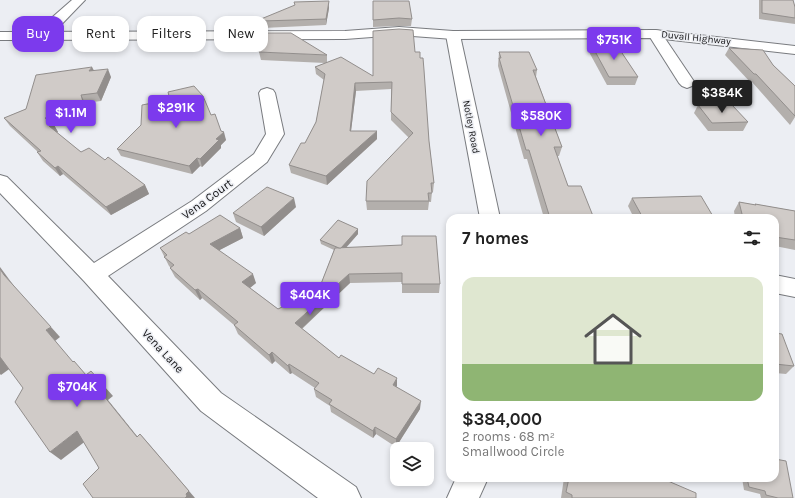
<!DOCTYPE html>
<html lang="en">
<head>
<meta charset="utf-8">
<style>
	body { margin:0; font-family:Karla,sans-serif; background:#f2f2f2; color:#222; height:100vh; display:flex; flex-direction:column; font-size:15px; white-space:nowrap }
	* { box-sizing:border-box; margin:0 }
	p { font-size:13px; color:#767676 }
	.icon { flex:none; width:22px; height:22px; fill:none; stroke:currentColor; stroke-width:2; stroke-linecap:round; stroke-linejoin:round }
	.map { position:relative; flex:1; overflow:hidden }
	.panel { position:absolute; left:446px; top:214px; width:333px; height:268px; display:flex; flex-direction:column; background:#fff; border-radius:12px; box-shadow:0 2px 6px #0003 }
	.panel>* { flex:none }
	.guide { position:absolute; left:12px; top:16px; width:374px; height:36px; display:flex; gap:8px }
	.tools { position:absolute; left:390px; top:442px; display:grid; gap:8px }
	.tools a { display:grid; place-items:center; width:44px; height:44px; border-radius:8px; background:#fff; box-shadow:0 2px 6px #0003; font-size:20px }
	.price { position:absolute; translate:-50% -34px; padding:0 9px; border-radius:4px; background:#7c3aed; color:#fff; font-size:13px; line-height:26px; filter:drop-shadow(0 1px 2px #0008) }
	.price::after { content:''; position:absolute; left:50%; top:24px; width:12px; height:9px; margin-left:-6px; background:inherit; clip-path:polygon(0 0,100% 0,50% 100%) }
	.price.current { background:#222; color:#fff }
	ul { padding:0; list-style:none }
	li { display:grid; align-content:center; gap:8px; height:212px; padding:0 16px }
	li+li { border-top:1px solid #e0e0e0 }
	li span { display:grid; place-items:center; height:124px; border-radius:12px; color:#555 }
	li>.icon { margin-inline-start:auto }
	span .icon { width:72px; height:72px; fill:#fffc; stroke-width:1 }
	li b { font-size:17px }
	h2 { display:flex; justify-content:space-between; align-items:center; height:48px; padding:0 16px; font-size:17px }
	.chip { padding:0 14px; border-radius:12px; background:#fff; box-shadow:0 2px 6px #0003; font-size:14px; line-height:36px }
	.chip.current { background:#7c3aed; color:#fff }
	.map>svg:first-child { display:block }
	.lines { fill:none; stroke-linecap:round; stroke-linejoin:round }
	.minor-casing { stroke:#797b7f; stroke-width:2 }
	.tertiary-casing { stroke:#797b7f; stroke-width:2 }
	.minor { fill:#fff; fill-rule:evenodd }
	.tertiary { fill:#fff; fill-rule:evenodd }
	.wall { fill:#b3afac }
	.shaded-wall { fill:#928e8c }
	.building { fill:#d0cbc8; stroke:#928e8c }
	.labels { text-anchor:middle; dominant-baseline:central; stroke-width:3; stroke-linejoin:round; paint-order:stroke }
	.far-street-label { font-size:10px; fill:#141416; stroke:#eceef3 }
	.street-label { font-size:12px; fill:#141416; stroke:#eceef3 }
</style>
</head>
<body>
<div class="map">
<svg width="795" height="498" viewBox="0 0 795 498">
	<rect width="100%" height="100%" fill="#eceef3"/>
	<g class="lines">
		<defs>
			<g id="minor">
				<polygon points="72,0 85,0 57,29 44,38 34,38 32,35"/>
				<polygon points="655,30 660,31 695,83 692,86 687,88 682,86 679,83 648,34 650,31"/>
				<polygon points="453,31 458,32 460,35 500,218 480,218 446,35 448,32"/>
				<polygon points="267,88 273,90 275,93 284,134 267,162 206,211 108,276 221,393 356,487 361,498 318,498 201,411 84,281 0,193 0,175 7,177 94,263 192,201 254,154 266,134 259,93 261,90"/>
				<polygon points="775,275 795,279 795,297 775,293"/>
				<polygon points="456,478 488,478 479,498 447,498"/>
			</g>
			<polygon id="tertiary" points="399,27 453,31 655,30 795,46 795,54 655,38 453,39 399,35 345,39 0,40 0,32 345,31"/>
		</defs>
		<use href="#minor" class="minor-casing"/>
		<use href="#tertiary" class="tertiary-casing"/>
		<use href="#minor" class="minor"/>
		<use href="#tertiary" class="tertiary"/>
	</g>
	<g class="wall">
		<polygon points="759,0 793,0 795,7 795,24 759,19"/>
		<polygon points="373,1 412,19 411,26 399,26 373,27"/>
		<polygon points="329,8 326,25 263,28 261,19"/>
		<polygon points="591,44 638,77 635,85 607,85 589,52"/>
		<polygon points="729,48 773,65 795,86 795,117 790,125 752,82 750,82 725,55"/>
		<polygon points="259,52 327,55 327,62 373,76 415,52 429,141 434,183 433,192 432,192 431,202 429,202 428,210 367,210 366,201 409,138 391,120 391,89 356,91 351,131 377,139 327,185 291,173 289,165 305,143 316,122 324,80 316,74 315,67 325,63 261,60"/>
		<polygon points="499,52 537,70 536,77 562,147 559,156 557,156 568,186 593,216 593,218 544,218 527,159 524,159 498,66"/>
		<polygon points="94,71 111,77 101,101 85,103 89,116 54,125 58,132 57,133 81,152 105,160 145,185 149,194 111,215 63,174 60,176 43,161 37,152 38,152 10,126 4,118 26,109"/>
		<polygon points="698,105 748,122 743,131 708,131 694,113"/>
		<polygon points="221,131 226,140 221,145 221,148 202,167 200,166 192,174 121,156 117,149"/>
		<polygon points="632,198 714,218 634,218 628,206"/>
		<polygon points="739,202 755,205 755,204 795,211 795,250 775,246 775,218 735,218 734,211"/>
		<polygon points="296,207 264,236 236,222 233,213"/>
		<polygon points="240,228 243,238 219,250 256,283 250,288 278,309 319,289 334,250 321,244 320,240 358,229 358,234 346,248 440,284 439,293 402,293 402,282 350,283 302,329 339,358 397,387 420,409 396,447 376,434 373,438 331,412 330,406 316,397 314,389 315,388 292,373 290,374 275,361 272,364 238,334 234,325 202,298 200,300 175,277 170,268 171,268 169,266 160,248 189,234"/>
		<polygon points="775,333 794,366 786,374 775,373"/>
		<polygon points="564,478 661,478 696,498 561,498"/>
		<polygon points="742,478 775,478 793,498 761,498 760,494 744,490"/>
	</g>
	<g class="shaded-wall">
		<polygon points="329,1 329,8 326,25 326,19"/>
		<polygon points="92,67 96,74 89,71"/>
		<polygon points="108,69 111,77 101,101 97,93"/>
		<polygon points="355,83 356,91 350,139 350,131"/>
		<polygon points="81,95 85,103 89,116 54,125 58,132 54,134 49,126 45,118"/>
		<polygon points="377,131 377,139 327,185 326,176"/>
		<polygon points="224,132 226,140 221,145 221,148 202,167 200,159 216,139"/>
		<polygon points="197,158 200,166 192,174 189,166"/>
		<polygon points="58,166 63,174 60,176 55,168"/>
		<polygon points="145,185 149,194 111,215 106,207"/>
		<polygon points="294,198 296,207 264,236 261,227"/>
		<polygon points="240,228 243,238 214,253 210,244"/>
		<polygon points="358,229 358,234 341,253 340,248"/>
		<polygon points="0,267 14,286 4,275 0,269"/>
		<polygon points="253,274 256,283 246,291 242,282"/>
		<polygon points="349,274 350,283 298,332 295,323"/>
		<polygon points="198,289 202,298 200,300 195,290"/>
		<polygon points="51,327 60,337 55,341 46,330"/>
		<polygon points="272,352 275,361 272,364 269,355"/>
		<polygon points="0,357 12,367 1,375 0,374"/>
		<polygon points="289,364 292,373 290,374 288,366"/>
		<polygon points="397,378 397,387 393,385"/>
		<polygon points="104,386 113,396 108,400 145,446 137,437 99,390"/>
		<polygon points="421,401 420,409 396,447 396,439"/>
		<polygon points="375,427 376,434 373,438 373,431"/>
		<polygon points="77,431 87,440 61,460 50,452"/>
		<polygon points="140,434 148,443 195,498 185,498"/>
	</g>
	<g class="building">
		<polygon points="762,0 793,0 795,7 795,18 762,13"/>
		<polygon points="329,1 326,19 262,21 261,19 295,5 294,2"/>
		<polygon points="373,1 409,1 412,19 399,18 373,20"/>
		<polygon points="399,29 413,30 415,52 420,52 420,58 423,58 424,70 429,141 434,183 431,183 432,193 428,193 429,201 366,201 367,181 413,133 391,112 392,82 355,83 350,131 377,131 326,176 289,165 301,143 305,143 316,122 325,74 315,67 341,57 373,76 373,31"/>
		<polygon points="267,33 291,33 327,55 259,52"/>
		<polygon points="591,44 616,44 638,77 609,77"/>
		<polygon points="729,48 763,50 773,65 795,86 795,116 756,74 754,74"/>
		<polygon points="499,52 529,52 537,70 533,70 562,147 554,147 568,186 581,186 593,216 582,215 583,218 550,218 529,150 526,150 499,58 501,58"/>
		<polygon points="92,67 89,71 108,69 97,93 81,95 85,108 45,118 53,124 49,126 81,152 89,148 105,160 108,157 145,185 106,207 58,166 55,168 37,152 41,151 4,118 26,109 36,75"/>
		<polygon points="194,86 203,96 211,115 215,114 221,131 224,132 216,139 219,140 200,159 197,158 189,166 117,149 141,125 142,105 163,101 162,98 169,96 168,92"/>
		<polygon points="698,105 732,105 748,122 712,123"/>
		<polygon points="267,187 294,198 261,227 233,213"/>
		<polygon points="701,196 714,218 643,218 632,198"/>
		<polygon points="739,202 756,205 755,204 795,211 795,240 775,237 775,218 743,218"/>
		<polygon points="220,215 240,228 210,244 253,274 242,282 278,309 319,289 335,248 402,245 402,236 436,236 440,284 402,284 402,273 349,274 295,323 339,358 341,355 374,374 378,368 397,378 393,385 421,401 396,439 375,427 373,431 329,404 332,400 314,389 319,383 289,364 288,366 272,352 269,355 234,325 238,322 198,289 195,290 170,268 174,265 164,257 167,255 160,248 186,232 189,234"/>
		<polygon points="338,220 358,229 341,248 339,248 320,240"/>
		<polygon points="0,269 4,275 51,327 46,330 73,362 74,361 86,375 91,371 104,386 99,390 137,437 140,434 189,491 186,494 187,496 185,498 93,498 83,484 99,468 77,431 50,452 15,402 23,388 0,357"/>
		<polygon points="775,333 782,334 794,366 775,364"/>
		<polygon points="775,459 786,461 793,498 778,498 766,495 765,491 749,487 747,478 775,478"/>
		<polygon points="569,478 661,478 696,493 696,498 572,498 572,495 566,492"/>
	</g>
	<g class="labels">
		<g class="far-street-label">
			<text transform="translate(696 38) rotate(6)">Duvall Highway</text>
			<text transform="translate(471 127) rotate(79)">Notley Road</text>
		</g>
		<g class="street-label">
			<text transform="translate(207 199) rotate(-36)">Vena Court</text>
			<text transform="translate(163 351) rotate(47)">Vena Lane</text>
		</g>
	</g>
</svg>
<div class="tools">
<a><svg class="icon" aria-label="layers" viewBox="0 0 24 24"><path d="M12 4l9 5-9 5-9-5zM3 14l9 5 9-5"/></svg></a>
</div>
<b class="price" style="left:614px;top:61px">$751K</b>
<b class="price current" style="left:722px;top:114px">$384K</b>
<b class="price" style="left:176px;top:129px">$291K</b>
<b class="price" style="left:71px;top:134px">$1.1M</b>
<b class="price" style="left:541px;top:137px">$580K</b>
<b class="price" style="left:310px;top:316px">$404K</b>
<b class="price" style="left:77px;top:408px">$704K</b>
<div class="guide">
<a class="chip current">Buy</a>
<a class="chip">Rent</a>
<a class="chip">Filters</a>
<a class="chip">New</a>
</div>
<section class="panel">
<h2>7 homes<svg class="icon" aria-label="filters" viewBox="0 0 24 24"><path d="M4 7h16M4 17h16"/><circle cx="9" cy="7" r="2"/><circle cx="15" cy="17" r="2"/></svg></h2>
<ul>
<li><span style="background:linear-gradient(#dfe7d0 70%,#8fb573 0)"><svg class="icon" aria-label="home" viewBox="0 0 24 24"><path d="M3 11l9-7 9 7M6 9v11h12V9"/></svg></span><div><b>$384,000</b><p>2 rooms · 68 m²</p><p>Smallwood Circle</p></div></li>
</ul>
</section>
</div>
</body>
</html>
